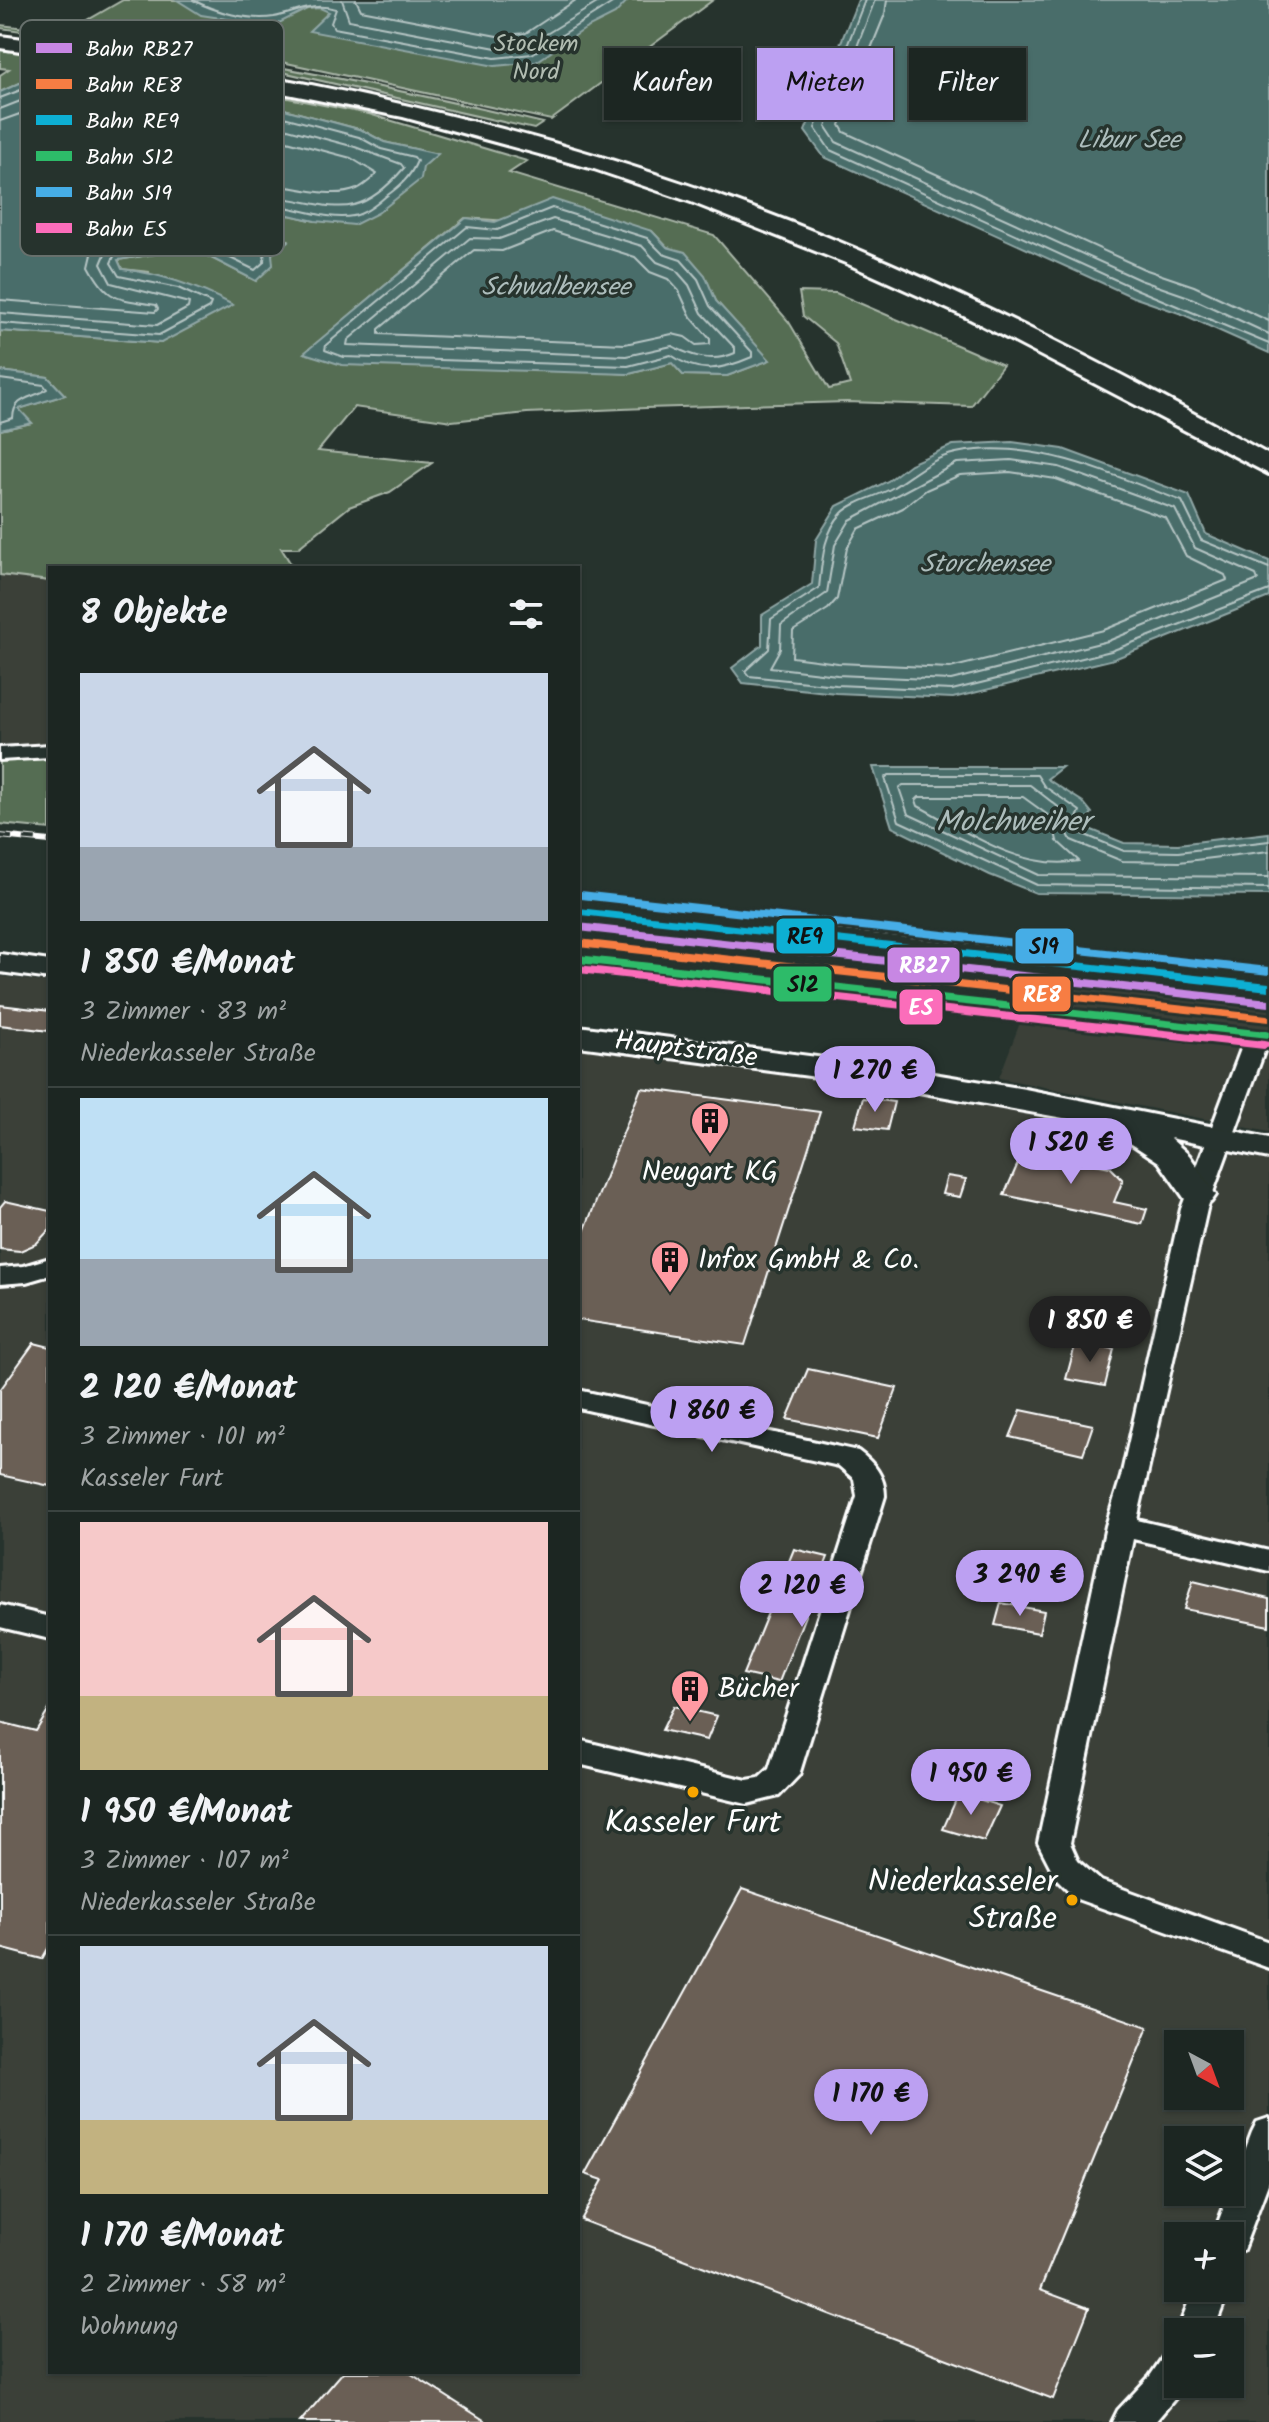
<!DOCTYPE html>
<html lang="de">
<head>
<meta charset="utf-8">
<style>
	body { margin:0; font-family:Kalam,sans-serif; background:#252e2a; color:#f1f3f6; height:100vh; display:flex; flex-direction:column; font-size:30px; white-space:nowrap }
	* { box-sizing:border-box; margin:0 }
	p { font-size:26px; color:#a0a5a5 }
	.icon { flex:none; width:44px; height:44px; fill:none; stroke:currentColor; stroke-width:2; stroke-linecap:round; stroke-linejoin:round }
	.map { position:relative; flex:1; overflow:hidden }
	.panel { position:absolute; left:48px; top:566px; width:532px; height:1808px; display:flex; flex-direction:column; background:#1c2622; border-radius:0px; box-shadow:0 2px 6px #0004,0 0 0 2px #3a4340 }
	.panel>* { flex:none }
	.guide { position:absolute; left:604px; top:48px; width:544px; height:72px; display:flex; gap:16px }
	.needle { width:52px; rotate:139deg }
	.buttons { position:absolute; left:1164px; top:2030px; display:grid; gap:16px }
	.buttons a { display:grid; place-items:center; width:80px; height:80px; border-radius:0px; background:#1c2622; box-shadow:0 2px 6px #0004,0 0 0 2px #3a4340; font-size:40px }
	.price { position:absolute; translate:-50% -68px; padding:0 18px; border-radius:28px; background:#bca0f2; color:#111; font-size:26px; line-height:52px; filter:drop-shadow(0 2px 4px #0008) }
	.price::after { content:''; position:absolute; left:50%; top:48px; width:24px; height:18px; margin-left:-12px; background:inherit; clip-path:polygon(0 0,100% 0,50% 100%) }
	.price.active { background:#222; color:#fff }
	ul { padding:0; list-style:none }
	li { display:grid; align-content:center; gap:16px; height:424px; padding:0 32px }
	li+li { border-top:2px solid #3a4340 }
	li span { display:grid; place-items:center; height:248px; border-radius:0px; color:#555 }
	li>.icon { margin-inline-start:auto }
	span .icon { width:144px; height:144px; fill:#fffc; stroke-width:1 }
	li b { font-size:34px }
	h2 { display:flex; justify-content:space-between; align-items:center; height:96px; padding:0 32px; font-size:34px }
	.pill { padding:0 28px; border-radius:0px; background:#1c2622; box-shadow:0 2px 6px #0004,0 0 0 2px #3a4340; font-size:28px; line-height:72px }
	.pill.active { background:#bca0f2; color:#111 }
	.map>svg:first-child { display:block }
	.built { fill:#3a4039; fill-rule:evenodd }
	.green { fill:#556d53; stroke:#aab6a9; stroke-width:2; fill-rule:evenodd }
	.water { fill:#486d6b; stroke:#91a7a6; stroke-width:2 }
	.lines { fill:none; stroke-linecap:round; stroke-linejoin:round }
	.shore { stroke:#b6c5c4; stroke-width:2 }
	.building { fill:#6a5f55; stroke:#fff; stroke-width:2 }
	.minor-casing { stroke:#fff; stroke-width:6 }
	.major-casing { stroke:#fff; stroke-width:6 }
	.highway-casing { stroke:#fff; stroke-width:6 }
	.minor { fill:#26332d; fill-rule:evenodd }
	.major { fill:#26332d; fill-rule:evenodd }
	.highway { fill:#26332d; fill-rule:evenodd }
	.rail-far1-casing { stroke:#fff; stroke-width:6 }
	.rail-casing { stroke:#fff; stroke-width:8 }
	.rail-far1 { stroke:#26332d; stroke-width:4; stroke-dasharray:12; stroke-linecap:butt }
	.rail { stroke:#26332d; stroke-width:5; stroke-dasharray:15; stroke-linecap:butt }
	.rail-1-casing { stroke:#26332d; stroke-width:6 }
	.rail-2-casing { stroke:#26332d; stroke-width:6 }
	.rail-3-casing { stroke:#26332d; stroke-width:6 }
	.rail-4-casing { stroke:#26332d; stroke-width:6 }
	.rail-5-casing { stroke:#26332d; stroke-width:6 }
	.rail-6-casing { stroke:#26332d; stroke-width:6 }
	.rail-1 { fill:#c787e3; fill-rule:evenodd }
	.rail-2 { fill:#f77d43; fill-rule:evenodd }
	.rail-3 { fill:#0dafd3; fill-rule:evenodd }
	.rail-4 { fill:#2dbb69; fill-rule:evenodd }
	.rail-5 { fill:#46ade6; fill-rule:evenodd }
	.rail-6 { fill:#fb6dba; fill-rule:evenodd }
	.bus-dot { fill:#f7a600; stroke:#26332d; stroke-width:3 }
	.labels { text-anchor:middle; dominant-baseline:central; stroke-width:7; stroke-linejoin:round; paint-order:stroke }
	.far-park-label { font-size:24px; fill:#b2bdb2; stroke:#26332d }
	.far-water-label { font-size:26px; font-style:italic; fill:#adbdbc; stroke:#26332d }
	.street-label { font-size:28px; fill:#fff; stroke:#26332d }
	.poi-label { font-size:28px; fill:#fff; stroke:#26332d; text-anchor:start }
	.water-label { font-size:30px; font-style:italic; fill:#adbdbc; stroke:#26332d }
	.near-bus-label { font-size:32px; fill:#fff; stroke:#26332d }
	.key { fill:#26332d; stroke:#67706c; stroke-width:2 }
	.key-label { font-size:22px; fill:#fff }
	.line-badge { stroke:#26332d; stroke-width:3 }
	.badge-label { font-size:22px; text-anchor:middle; font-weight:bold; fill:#fff }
	.pale-badge-label { font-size:22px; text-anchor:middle; font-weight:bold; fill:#111 }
</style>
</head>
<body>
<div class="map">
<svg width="1269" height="2422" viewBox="0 0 1269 2422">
	<rect width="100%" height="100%" fill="#26332d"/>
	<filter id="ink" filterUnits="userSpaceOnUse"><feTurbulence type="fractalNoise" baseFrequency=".0125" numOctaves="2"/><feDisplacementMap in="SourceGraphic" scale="16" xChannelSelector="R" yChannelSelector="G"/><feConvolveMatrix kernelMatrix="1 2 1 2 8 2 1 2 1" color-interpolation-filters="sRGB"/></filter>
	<g filter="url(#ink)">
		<g class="built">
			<polygon points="0,575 50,581 50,743 0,746"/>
			<path d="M0,976l50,7v1389h528v-1324l233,28 189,30 269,55v1261h-1269zM1178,2044h52v52h-52zM1178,2140h52v52h-52zM1178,2236h52v52h-52zM1178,2332h52v52h-52z"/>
			<polygon points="1035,983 1269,1009 1269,1132 999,1078"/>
		</g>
		<g class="green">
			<polygon points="123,0 713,0 551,120 268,59 74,28"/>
			<path d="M0,25c183,20 364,56 543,98l-9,6 -305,-69 -229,-32z"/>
			<path d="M0,50l223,35 146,29 158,47 -18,12 205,62 75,87 40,67 21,-5 -14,-41 -33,-27 -4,-24 37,1 167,72 -32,41 -124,-4 -201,6 -119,5 -75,8 -98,-14 -36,44 114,12 -42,29 -41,15 -51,41h-17l10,16 17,4h-258v13l-50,-6v-145l32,-7 -14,-14 47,-14 -17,-18 -48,-6v-40l161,12 -12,-71 -27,-3 -4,-9 74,-12 64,33 15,-27 17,-14 -47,-10 15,-14 33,-1 26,6 108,-54 14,-13 -53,-12 -22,-12 -152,-41 -168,-16 -42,19v-17l9,-6 -9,-1zM465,218l187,13 15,16 18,6 19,22 12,26 53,59 -42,16 -44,-1 -11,-12 -43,11 -324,-21z"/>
			<polygon points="0,759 50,759 50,829 0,824"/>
		</g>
		<g class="water">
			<polygon points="177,0 628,0 615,14 585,29 536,62 495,66 309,31 329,12 320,8 307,9 273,26 201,15"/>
			<polygon points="858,0 1269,0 1269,353 1182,314 1133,297 824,157 805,131"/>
			<path d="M42,73l168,16 152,41 22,12 54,12 -15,13 -2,12 -43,34 -24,12 -39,-4 -26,-6 -33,1 -14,15 47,10 -17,13 1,11 -17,16 -64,-33 -74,12 4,9c41,5 75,17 111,36l-72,38 -161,-12v-239z"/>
			<polygon points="552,199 652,231 667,247 685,252 705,275 716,301 770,360 727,376 683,375 672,363 629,374 342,365 304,353 466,218 495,222"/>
			<polygon points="0,371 48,377 65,395 19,409 32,423 0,430"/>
			<polygon points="1012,442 1063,449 1189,495 1206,534 1269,561 1269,597 1114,659 953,698 836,693 743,683 732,668 762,645 762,615 812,584 816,540 837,506 888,481 910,464 953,445"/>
			<polygon points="873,767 1062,767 1047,779 1083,802 1092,813 1082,826 1124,843 1178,844 1269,833 1269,895 1036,893 990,875 892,827"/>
		</g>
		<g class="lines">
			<g class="shore">
				<path d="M193,0c22,12 56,21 81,17 21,-4 40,-15 62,-8l-5,14 3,5 161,30 37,-4 85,-54"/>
				<polyline points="342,0 349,20 496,48 530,44 602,0"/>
				<polyline points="356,0 361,10 497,36 526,33 576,0"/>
				<polyline points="865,0 815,128 830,150 1136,289 1269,344"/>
				<polyline points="875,0 826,127 836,142 1140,280 1189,297 1269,334"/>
				<polyline points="887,0 885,14 840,125 844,132 1144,269 1194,286 1269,321"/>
				<path d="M0,98l44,-17 164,16 151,40 22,12 33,8 3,4c-7,17 -18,26 -32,36 -9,8 -20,17 -32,19 -41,8 -91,-34 -118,14l6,8 24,7 -1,17 -9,8 -62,-30 -78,14 -4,9 8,13 59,12 33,15 -2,5 -50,27 -159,-12"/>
				<path d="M0,109l46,-18 160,16 149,40 46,17 3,4c-13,15 -30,32 -50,37 -39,10 -95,-31 -124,13 -5,7 -3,16 -6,24l-32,-12 -83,15 -8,19 10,19 78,20 -1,5 -31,17 -157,-12"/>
				<path d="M0,121l48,-17 156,15 147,39 26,16c-6,5 -13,12 -20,15 -41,16 -85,-22 -124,10 -8,6 -14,16 -21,24l-24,-5 -72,12 -14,6 -8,9 -5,21c20,37 28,32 67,39l2,4 -3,3 -155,-12"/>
				<path d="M552,208l95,30 16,16 18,6 17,19 12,27 42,46v5c-30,13 -53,18 -81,-2l-43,11 -284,-9 -19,-7 1,-5 141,-118 30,3z"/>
				<path d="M553,219l89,27 15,16 18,7 14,16 13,28 33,35v5c-22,10 -43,4 -63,-7l-46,10 -279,-11 1,-5 122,-102 29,1z"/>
				<polygon points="553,231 635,257 650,272 668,279 679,291 691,317 710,339 710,344 696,345 685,337 672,334 625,344 379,334 379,329 474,250 502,251"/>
				<path d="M0,379l44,6 3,4c-15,10 -33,7 -34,29l-13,4"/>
				<polygon points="1011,460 1059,467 1175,509 1195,548 1256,575 1258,580 1108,641 951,680 837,675 770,667 780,649 781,625 827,593 835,545 850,520 957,463"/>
				<polygon points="1010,472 1056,479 1166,518 1186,556 1225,575 1227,580 1104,630 950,668 838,663 792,657 793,631 828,609 837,599 847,548 858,529 903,508 926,490 960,475"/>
				<path d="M1269,568l-68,-28 -19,-39c-71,-26 -148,-64 -226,-48 -25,5 -44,23 -64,35 -15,9 -38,13 -50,25 -19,20 -20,49 -23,75l-48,31 -2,30 -24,22 4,5 87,9 116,5 159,-39 158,-61"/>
				<path d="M919,797h104l29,21 5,23 22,20c-56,11 -113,-30 -161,-55l-2,-6z"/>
				<polyline points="1269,841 1178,852 1124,851 1078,832 1075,823 1080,811 1044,786 1037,775 889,775 885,778 899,821 1037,885 1269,888"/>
				<polyline points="1269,851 1179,862 1122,861 1071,840 1065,828 1066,813 1030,785 903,785 899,788 908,814 1039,875 1269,877"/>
			</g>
		</g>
		<g class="building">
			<polygon points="0,1005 50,1011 50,1031 0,1025"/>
			<polygon points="641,1088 820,1112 745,1345 578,1320 578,1247"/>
			<polygon points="863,1098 894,1102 887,1130 855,1126"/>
			<polygon points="1024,1150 1110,1167 1123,1180 1114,1202 1147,1209 1142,1224 1004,1195"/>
			<polygon points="947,1176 966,1179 960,1197 942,1194"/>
			<polygon points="5,1201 50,1211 50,1229 36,1244 20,1251 0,1249 0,1207"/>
			<polygon points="1076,1342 1114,1349 1105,1386 1066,1379"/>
			<polygon points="34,1343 50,1347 50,1486 0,1475 0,1390"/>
			<polygon points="808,1369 897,1388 878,1438 787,1419"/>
			<polygon points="1021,1410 1093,1425 1083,1454 1010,1437"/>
			<polygon points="794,1549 828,1557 779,1682 743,1674"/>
			<polygon points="1193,1581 1269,1599 1269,1626 1184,1609"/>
			<polygon points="1001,1603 1044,1611 1039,1633 995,1625"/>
			<polygon points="674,1706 717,1716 707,1740 662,1730"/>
			<polygon points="50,1708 50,1945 42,1959 0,1948 0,1722 36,1731"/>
			<polygon points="959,1793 1000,1806 984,1841 943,1829"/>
			<polygon points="742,1889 1148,2027 1040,2290 1089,2308 1053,2399 581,2220 603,2180 585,2174"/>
			<polygon points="343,2372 408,2372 487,2422 300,2422"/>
		</g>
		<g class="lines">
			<defs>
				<g id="minor">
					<polygon points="50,745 50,757 0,760 0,748"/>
					<polygon points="1253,1042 1262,1044 1265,1049 1207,1209 1137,1520 1269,1551 1269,1571 1133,1539 1070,1843 1078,1861 1101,1881 1269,1942 1269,1968 1077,1899 1056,1878 1038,1843 1106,1526 1121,1477 1181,1209 1241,1049 1244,1044"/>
					<polygon points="50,1258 50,1275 26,1282 0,1284 0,1268 23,1266"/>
					<path d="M578,1390l280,61c16,12 27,25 27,45l-86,279 -20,21 -32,8 -169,-40v-24l169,40 12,-2 10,-9 88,-273 -3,-17 -15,-13 -261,-58z"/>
					<polygon points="0,1605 50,1617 50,1639 0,1627"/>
					<polygon points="1269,2118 1269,2181 1243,2250 1230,2254 1230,2236 1213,2236 1252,2132 1257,2122"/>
					<polygon points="1194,2288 1230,2288 1213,2332 1178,2332 1178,2335 1177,2332"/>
					<polygon points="1178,2350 1178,2384 1187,2384 1155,2422 1112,2422 1118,2410 1150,2376 1165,2354"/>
				</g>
				<g id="major">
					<polygon points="0,954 50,961 50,979 0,972"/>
					<polygon points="578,1026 879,1065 1025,1089 1269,1138 1269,1158 1170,1138 1189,1155 1216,1195 1211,1202 1199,1205 1187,1202 1159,1162 1118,1135 1114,1127 879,1085 578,1046"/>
				</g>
				<path id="highway" d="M0,36c240,29 477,75 706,155 196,68 382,163 563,264v19l-301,-156 -120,-54 -157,-62 -97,-33 -191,-52 -200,-40 -203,-29z"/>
			</defs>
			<use href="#minor" class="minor-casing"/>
			<use href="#major" class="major-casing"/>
			<use href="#highway" class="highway-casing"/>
			<use href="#minor" class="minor"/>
			<use href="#major" class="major"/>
			<use href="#highway" class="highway"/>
			<defs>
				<g id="rail-far1">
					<polyline points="0,836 50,841"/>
					<polyline points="578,898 800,922"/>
				</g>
				<polyline id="rail" points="781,920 1269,973"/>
			</defs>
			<use href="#rail-far1" class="rail-far1-casing"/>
			<use href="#rail" class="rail-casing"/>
			<use href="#rail-far1" class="rail-far1"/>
			<use href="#rail" class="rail"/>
			<defs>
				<polygon id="rail-1" points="578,923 1269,999 1269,1007 578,931"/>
				<polygon id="rail-2" points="578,939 1267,1015 1269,1016 1269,1022 578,947"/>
				<polygon id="rail-3" points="578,908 1269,983 1269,991 580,915 578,914"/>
				<polygon id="rail-4" points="578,955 1266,1031 1269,1032 1269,1038 578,963"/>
				<polygon id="rail-5" points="581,891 1269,967 1269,975 581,899 578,898 578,892"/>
				<polygon id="rail-6" points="578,965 1264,1041 1269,1042 1269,1047 1264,1049 578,973"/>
			</defs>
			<use href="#rail-1" class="rail-1-casing"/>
			<use href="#rail-2" class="rail-2-casing"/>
			<use href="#rail-3" class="rail-3-casing"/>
			<use href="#rail-4" class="rail-4-casing"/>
			<use href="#rail-5" class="rail-5-casing"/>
			<use href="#rail-6" class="rail-6-casing"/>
			<use href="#rail-1" class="rail-1"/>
			<use href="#rail-2" class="rail-2"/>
			<use href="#rail-3" class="rail-3"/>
			<use href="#rail-4" class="rail-4"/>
			<use href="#rail-5" class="rail-5"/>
			<use href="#rail-6" class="rail-6"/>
		</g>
	</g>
	<defs>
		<symbol id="building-pin" viewBox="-11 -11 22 30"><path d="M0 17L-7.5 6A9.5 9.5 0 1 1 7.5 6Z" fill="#ff9aa2" stroke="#26332d"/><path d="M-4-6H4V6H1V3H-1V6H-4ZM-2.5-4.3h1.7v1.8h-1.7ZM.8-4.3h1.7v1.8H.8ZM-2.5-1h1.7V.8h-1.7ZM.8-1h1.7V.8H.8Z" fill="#111"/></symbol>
	</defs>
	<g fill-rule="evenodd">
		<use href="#building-pin" x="688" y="1099" width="44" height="60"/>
		<use href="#building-pin" x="648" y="1238" width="44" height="60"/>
		<use href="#building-pin" x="668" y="1667" width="44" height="60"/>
	</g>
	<g class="bus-dot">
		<circle cx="693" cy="1792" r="7"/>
		<circle cx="1072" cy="1900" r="7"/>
	</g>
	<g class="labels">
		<g class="far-park-label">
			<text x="536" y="44">Stockem<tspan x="536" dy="28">Nord</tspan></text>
		</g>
		<g class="far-water-label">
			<text x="1129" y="141">Libur See</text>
			<text x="556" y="288">Schwalbensee</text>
			<text x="985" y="565">Storchensee</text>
		</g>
		<g class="street-label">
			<text transform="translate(686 1050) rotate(7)">Hauptstraße</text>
		</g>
		<g class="poi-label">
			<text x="710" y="1172" text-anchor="middle">Neugart KG</text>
			<text x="698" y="1260">Infox GmbH &amp; Co.</text>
			<text x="718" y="1689">Bücher</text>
		</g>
		<g class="water-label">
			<text x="1013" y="823">Molchweiher</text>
		</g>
		<g class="near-bus-label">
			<text x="693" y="1823">Kasseler Furt</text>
			<text x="1057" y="1882" text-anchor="end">Niederkasseler<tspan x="1057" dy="37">Straße</tspan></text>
		</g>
	</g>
	<rect x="20" y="20" width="264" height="236" rx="12" class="key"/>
	<rect x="36" y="43" width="36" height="10" fill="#c787e3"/>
	<rect x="36" y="79" width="36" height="10" fill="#f77d43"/>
	<rect x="36" y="115" width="36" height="10" fill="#0dafd3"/>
	<rect x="36" y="151" width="36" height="10" fill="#2dbb69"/>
	<rect x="36" y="187" width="36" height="10" fill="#46ade6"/>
	<rect x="36" y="223" width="36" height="10" fill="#fb6dba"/>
	<g class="key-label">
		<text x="86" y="56">Bahn RB27</text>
		<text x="86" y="92">Bahn RE8</text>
		<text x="86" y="128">Bahn RE9</text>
		<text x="86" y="164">Bahn S12</text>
		<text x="86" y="200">Bahn S19</text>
		<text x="86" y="236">Bahn ES</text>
	</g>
	<g class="line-badge">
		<rect x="775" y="917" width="61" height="38" rx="8" fill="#0dafd3"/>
		<rect x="1014" y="927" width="61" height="38" rx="8" fill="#46ade6"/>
		<rect x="886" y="946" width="75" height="38" rx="8" fill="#c787e3"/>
		<rect x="772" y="965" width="61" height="38" rx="8" fill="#2dbb69"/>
		<rect x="1011" y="975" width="61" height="38" rx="8" fill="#f77d43"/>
		<rect x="898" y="988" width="46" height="38" rx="8" fill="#fb6dba"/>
	</g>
	<g class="badge-label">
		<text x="924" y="973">RB27</text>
		<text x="1042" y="1002">RE8</text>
		<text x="921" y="1015">ES</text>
	</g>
	<g class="pale-badge-label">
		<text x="805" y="944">RE9</text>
		<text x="1044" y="954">S19</text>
		<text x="803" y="992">S12</text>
	</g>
</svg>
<div class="buttons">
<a><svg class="needle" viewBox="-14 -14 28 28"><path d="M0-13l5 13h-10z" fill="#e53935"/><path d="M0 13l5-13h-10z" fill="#a0a5a5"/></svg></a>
<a><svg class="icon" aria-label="layers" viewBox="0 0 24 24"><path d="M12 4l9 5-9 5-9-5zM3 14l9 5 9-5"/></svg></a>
<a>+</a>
<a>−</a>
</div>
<b class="price" style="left:875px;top:1114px">1 270 €</b>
<b class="price" style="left:1071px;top:1186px">1 520 €</b>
<b class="price active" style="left:1090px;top:1364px">1 850 €</b>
<b class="price" style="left:712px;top:1454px">1 860 €</b>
<b class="price" style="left:1020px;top:1618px">3 290 €</b>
<b class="price" style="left:802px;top:1629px">2 120 €</b>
<b class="price" style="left:971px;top:1817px">1 950 €</b>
<b class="price" style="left:871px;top:2137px">1 170 €</b>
<div class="guide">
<a class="pill">Kaufen</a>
<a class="pill active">Mieten</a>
<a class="pill">Filter</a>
</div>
<section class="panel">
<h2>8 Objekte<svg class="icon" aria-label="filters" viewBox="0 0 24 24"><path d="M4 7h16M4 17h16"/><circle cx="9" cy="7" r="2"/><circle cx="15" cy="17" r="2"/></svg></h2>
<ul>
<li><span style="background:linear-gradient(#c9d6e8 70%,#9aa5b1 0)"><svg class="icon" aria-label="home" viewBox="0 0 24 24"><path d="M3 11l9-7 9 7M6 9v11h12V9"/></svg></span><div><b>1 850 €/Monat</b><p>3 Zimmer · 83 m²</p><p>Niederkasseler Straße</p></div></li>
<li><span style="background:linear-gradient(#bfe0f5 65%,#9aa5b1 0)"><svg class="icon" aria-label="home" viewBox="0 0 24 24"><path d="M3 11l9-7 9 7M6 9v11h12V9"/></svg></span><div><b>2 120 €/Monat</b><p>3 Zimmer · 101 m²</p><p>Kasseler Furt</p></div></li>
<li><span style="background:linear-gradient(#f6c9c9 70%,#c2b280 0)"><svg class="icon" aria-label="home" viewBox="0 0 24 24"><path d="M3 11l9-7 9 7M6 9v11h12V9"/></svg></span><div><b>1 950 €/Monat</b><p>3 Zimmer · 107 m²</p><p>Niederkasseler Straße</p></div></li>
<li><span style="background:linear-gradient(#c9d6e8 70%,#c2b280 0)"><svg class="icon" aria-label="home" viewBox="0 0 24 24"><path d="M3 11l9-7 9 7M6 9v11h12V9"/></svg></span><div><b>1 170 €/Monat</b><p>2 Zimmer · 58 m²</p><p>Wohnung</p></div></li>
</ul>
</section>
</div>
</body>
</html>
